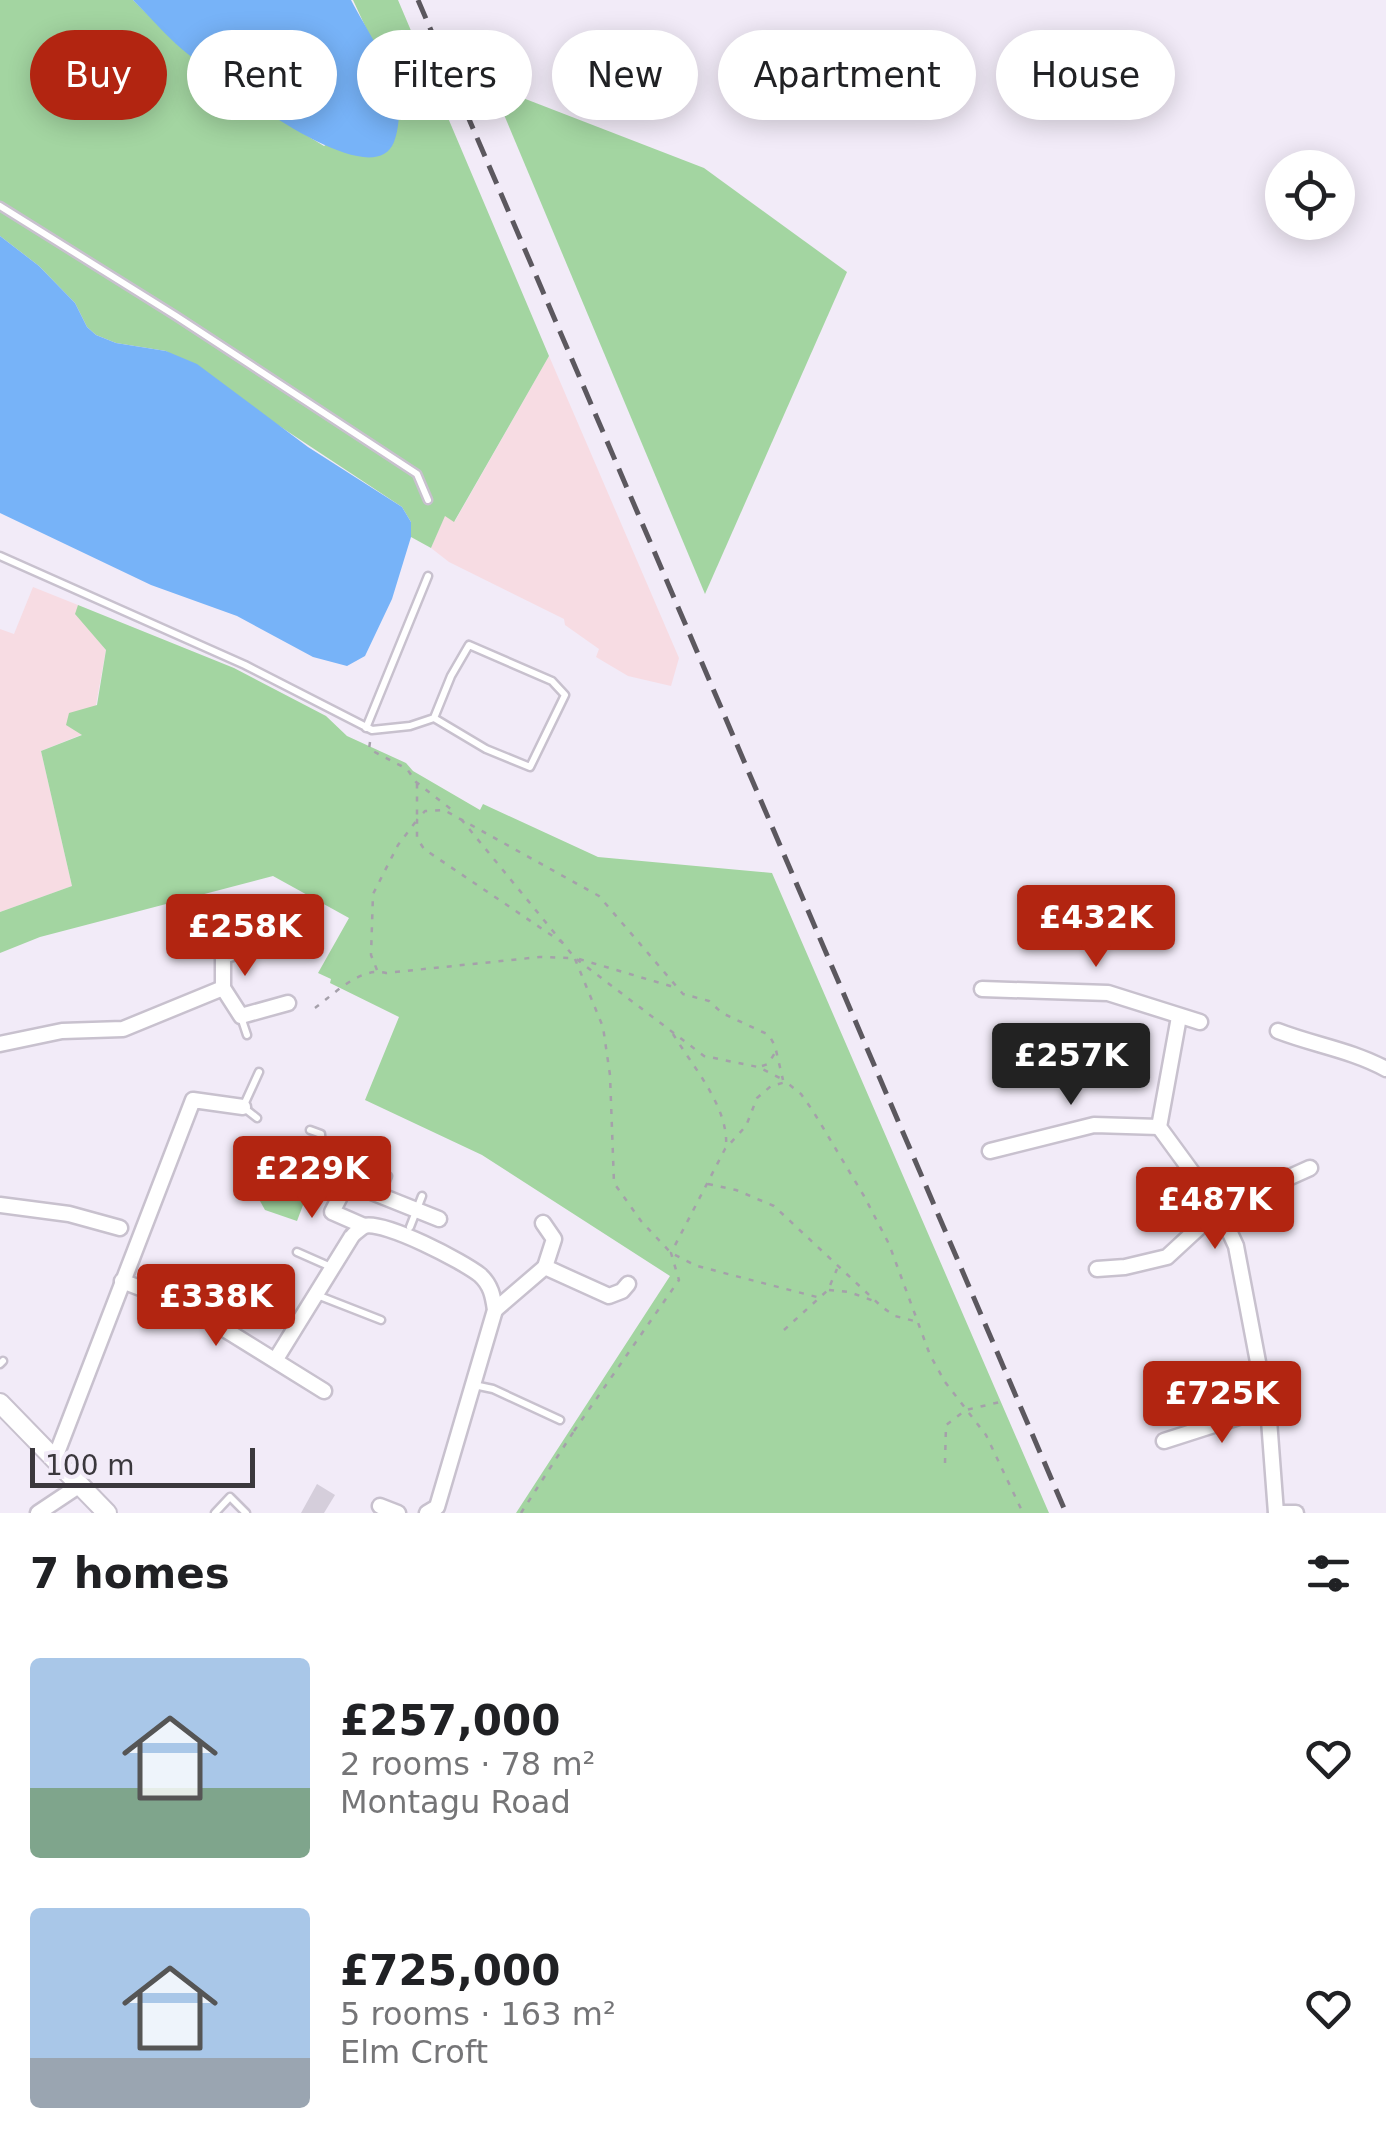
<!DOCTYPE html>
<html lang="en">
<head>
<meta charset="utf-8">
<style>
	body { margin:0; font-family:"DejaVu Sans",sans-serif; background:#f6f6f6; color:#202124; height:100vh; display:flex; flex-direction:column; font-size:38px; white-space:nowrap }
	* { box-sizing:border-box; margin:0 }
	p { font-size:32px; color:#757577 }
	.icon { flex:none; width:55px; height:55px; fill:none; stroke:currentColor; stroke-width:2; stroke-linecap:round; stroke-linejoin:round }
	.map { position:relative; height:1513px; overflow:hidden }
	.side { display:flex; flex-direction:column; background:#fff; flex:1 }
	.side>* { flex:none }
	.banner { position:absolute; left:30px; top:30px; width:1328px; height:90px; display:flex; gap:20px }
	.fabs { position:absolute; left:1265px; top:150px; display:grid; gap:20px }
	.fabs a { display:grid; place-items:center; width:90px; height:90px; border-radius:50%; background:#fff; box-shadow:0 5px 25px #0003; font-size:50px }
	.scale { position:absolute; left:30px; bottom:25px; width:225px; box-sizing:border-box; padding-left:10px; border:5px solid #3b383d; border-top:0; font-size:28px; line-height:35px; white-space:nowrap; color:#3b383d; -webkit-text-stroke:8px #f2ebf8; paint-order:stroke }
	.price { position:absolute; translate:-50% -85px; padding:0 22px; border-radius:10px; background:#b22511; color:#fff; font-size:32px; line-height:65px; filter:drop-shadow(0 2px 5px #0008) }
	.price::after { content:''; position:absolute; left:50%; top:60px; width:30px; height:22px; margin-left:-15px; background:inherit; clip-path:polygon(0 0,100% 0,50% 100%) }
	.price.selected { background:#222; color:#fff }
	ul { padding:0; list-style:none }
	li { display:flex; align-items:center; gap:30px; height:250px; padding:0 30px }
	li span { display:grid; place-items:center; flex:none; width:280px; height:200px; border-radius:10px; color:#555 }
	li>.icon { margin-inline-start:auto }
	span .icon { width:120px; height:120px; fill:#fffc; stroke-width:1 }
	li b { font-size:42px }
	h2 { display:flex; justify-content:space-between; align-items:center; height:120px; padding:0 30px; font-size:42px }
	.chip { padding:0 35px; border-radius:45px; background:#fff; box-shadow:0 5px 25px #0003; font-size:35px; line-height:90px }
	.chip.selected { background:#b22511; color:#fff }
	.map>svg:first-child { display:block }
	.industrial { fill:#f7dce3 }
	.green { fill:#a3d5a1 }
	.water { fill:#77b3f8 }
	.building { fill:#d5cedb }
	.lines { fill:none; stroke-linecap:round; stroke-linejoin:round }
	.lane-casing { stroke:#c8c1ce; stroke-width:11 }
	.street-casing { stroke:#c8c1ce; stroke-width:19 }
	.secondary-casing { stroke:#c8c1ce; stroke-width:22 }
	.path { stroke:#a5a0aa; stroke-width:2.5; stroke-dasharray:5 8; stroke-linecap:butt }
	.lane { stroke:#fff; stroke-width:6 }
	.street { stroke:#fff; stroke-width:14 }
	.secondary { stroke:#fff; stroke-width:18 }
	.rail { stroke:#5c585f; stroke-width:5; stroke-dasharray:20 10; stroke-linecap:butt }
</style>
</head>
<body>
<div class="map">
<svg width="1386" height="1513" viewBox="0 0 1386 1513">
	<rect width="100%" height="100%" fill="#f2ebf8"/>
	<g class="industrial">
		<polygon points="549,356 679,658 671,686 628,676 596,657 599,649 565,625 564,619 449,562 431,548 445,515 455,521"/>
		<polygon points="33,587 78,605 76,614 106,650 96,705 83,734 41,751 72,886 0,912 0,629 14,634"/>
	</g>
	<g class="green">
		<path d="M0,0h133c58,58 121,104 191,146l74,-49 -45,-97h45l151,356 -95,166 -9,-6 -14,32 -20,-11v-15l-9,-15 -236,-156 -50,-8 -20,-8 -9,-8 -12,-24 -36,-37 -39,-30z"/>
		<polygon points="492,86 704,168 847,272 705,594"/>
		<polygon points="78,605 234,668 326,716 347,736 406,763 413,771 480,810 483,804 598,857 772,873 1049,1513 516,1513 670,1276 482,1155 365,1100 399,1017 330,983 331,979 318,973 349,918 273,876 40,937 0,953 0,912 72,886 41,751 82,735 66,725 69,713 97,705 106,650 75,614"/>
		<polygon points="241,1167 308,1192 297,1221 265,1210"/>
	</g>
	<g class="water">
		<path d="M133,0h218c14,27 41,67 47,97 2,14 1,32 -4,45 -24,60 -189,-73 -218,-98 -15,-14 -29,-30 -43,-44z"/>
		<polygon points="0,236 39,266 75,303 87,327 96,335 116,343 166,351 197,364 308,447 402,507 411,522 411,537 392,599 365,656 347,666 313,657 237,616 151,585 0,513"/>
	</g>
	<polygon class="building" points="317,1484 335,1495 324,1513 301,1513"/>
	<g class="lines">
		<defs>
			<g id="lane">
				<polyline points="0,206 176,316 417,474 428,500"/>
				<polyline points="0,556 245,665 372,730 410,726 434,718 486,749 530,767 565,695 552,681 469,645 451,676 434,718"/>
				<polyline points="366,728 428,576"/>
				<polyline points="217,938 222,955"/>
				<polyline points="241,1017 247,1035"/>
				<polyline points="257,1118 243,1107 259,1072"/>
				<polyline points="310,1130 321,1134 322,1150 314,1168"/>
				<polyline points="347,1182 355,1165"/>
				<polyline points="380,1195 388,1176"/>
				<polyline points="410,1227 422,1196"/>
				<polyline points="297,1252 331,1267"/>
				<polyline points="317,1295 381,1320"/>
				<polyline points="0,1364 3,1361"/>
				<polyline points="474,1385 493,1389 560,1420"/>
				<polyline points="215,1513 230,1497 246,1513"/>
			</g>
			<g id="street">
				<polyline points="276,939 223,956 223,988 241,1016 288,1003"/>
				<polyline points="982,989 1108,993 1200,1022"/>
				<polyline points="1179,1017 1159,1127 1219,1209 1236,1246 1269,1420 1276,1513"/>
				<path d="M1278,1031c36,14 73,19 108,38"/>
				<polyline points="0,1044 62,1031 123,1029 223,988"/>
				<polyline points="990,1151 1094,1125 1159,1127"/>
				<polyline points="314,1169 439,1219"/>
				<polyline points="347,1183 332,1212 364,1226"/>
				<polyline points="0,1205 69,1214 120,1228"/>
				<polyline points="543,1223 554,1239 545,1267 609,1296 622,1291 628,1284"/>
				<polyline points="1097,1269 1125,1267 1167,1257 1219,1209 1310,1168"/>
				<polyline points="122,1281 187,1306 324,1391"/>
				<polyline points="495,1310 545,1267"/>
				<path d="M276,1359l76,-123c0,-1 12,-10 12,-10 20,-6 100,36 116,49 11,10 13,21 15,35l-58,197 -10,6"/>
				<polyline points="1164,1441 1267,1408"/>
				<polyline points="55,1458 193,1100 243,1107"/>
				<polyline points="380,1506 398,1513"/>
				<polyline points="38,1513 80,1485"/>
				<polyline points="1276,1513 1296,1513"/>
			</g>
			<polyline id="secondary" points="0,1403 107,1513"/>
		</defs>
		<use href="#lane" class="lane-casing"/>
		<use href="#street" class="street-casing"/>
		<use href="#secondary" class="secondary-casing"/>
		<g class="path">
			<polyline points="370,742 369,749 407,769 416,782 456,813"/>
			<polyline points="461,819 575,958 704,1056 758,1067 780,1078"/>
			<polyline points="563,943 424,849 417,838 417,820 425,811 444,810 599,896 683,994 709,1001 722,1013 769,1035 775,1046 783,1080"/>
			<polyline points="575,959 603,1027 610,1075 614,1183 641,1221 671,1253 697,1266 817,1297"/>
			<polyline points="579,959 677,988"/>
			<polyline points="377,970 371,955 373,894 398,845 417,820 417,783"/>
			<path d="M315,1008c19,-14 46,-42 71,-35l154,-16 31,1"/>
			<path d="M673,1034c20,33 56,73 53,113"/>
			<polyline points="762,1066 768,1064 776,1051"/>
			<polyline points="708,1184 736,1190 774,1206 882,1307 895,1316 918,1322"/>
			<polyline points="829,1290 849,1292 874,1301"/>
			<polyline points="784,1330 828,1290 837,1269"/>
			<polyline points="574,1431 679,1280 671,1253 725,1149 746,1126 757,1098 771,1086 786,1082 801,1094 813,1111 864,1196 889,1244 930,1355 945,1382 986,1435 1023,1513"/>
			<polyline points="945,1463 946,1425 966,1410 1000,1402"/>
			<polyline points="521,1513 574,1431 569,1427"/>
		</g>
		<use href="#lane" class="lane"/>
		<use href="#street" class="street"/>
		<use href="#secondary" class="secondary"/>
		<polyline class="rail" points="418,0 1066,1513"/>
	</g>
</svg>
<div class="fabs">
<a><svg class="icon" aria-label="locate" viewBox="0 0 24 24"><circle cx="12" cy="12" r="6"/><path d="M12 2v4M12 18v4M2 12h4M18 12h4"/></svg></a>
</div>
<div class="scale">100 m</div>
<b class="price" style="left:1096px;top:970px">£432K</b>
<b class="price" style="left:245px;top:979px">£258K</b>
<b class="price selected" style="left:1071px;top:1108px">£257K</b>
<b class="price" style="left:312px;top:1221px">£229K</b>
<b class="price" style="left:1215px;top:1252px">£487K</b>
<b class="price" style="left:216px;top:1349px">£338K</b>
<b class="price" style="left:1222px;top:1446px">£725K</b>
<div class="banner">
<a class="chip selected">Buy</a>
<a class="chip">Rent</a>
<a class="chip">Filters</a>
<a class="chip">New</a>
<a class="chip">Apartment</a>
<a class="chip">House</a>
</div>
</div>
<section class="side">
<h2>7 homes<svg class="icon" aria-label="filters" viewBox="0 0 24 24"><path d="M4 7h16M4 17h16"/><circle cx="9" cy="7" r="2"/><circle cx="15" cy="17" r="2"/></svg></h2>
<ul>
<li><span style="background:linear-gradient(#a9c7e8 65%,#7fa58c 0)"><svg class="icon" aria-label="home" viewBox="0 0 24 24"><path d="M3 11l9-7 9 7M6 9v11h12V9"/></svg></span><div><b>£257,000</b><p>2 rooms · 78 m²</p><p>Montagu Road</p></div><svg class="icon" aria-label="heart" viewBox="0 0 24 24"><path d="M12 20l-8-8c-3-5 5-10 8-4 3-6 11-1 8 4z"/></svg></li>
<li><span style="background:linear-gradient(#a9c7e8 75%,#9aa5b1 0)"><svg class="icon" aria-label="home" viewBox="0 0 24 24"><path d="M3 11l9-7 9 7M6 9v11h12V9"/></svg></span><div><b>£725,000</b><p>5 rooms · 163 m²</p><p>Elm Croft</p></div><svg class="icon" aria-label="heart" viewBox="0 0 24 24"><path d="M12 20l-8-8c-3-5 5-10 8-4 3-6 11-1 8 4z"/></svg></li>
</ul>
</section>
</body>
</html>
